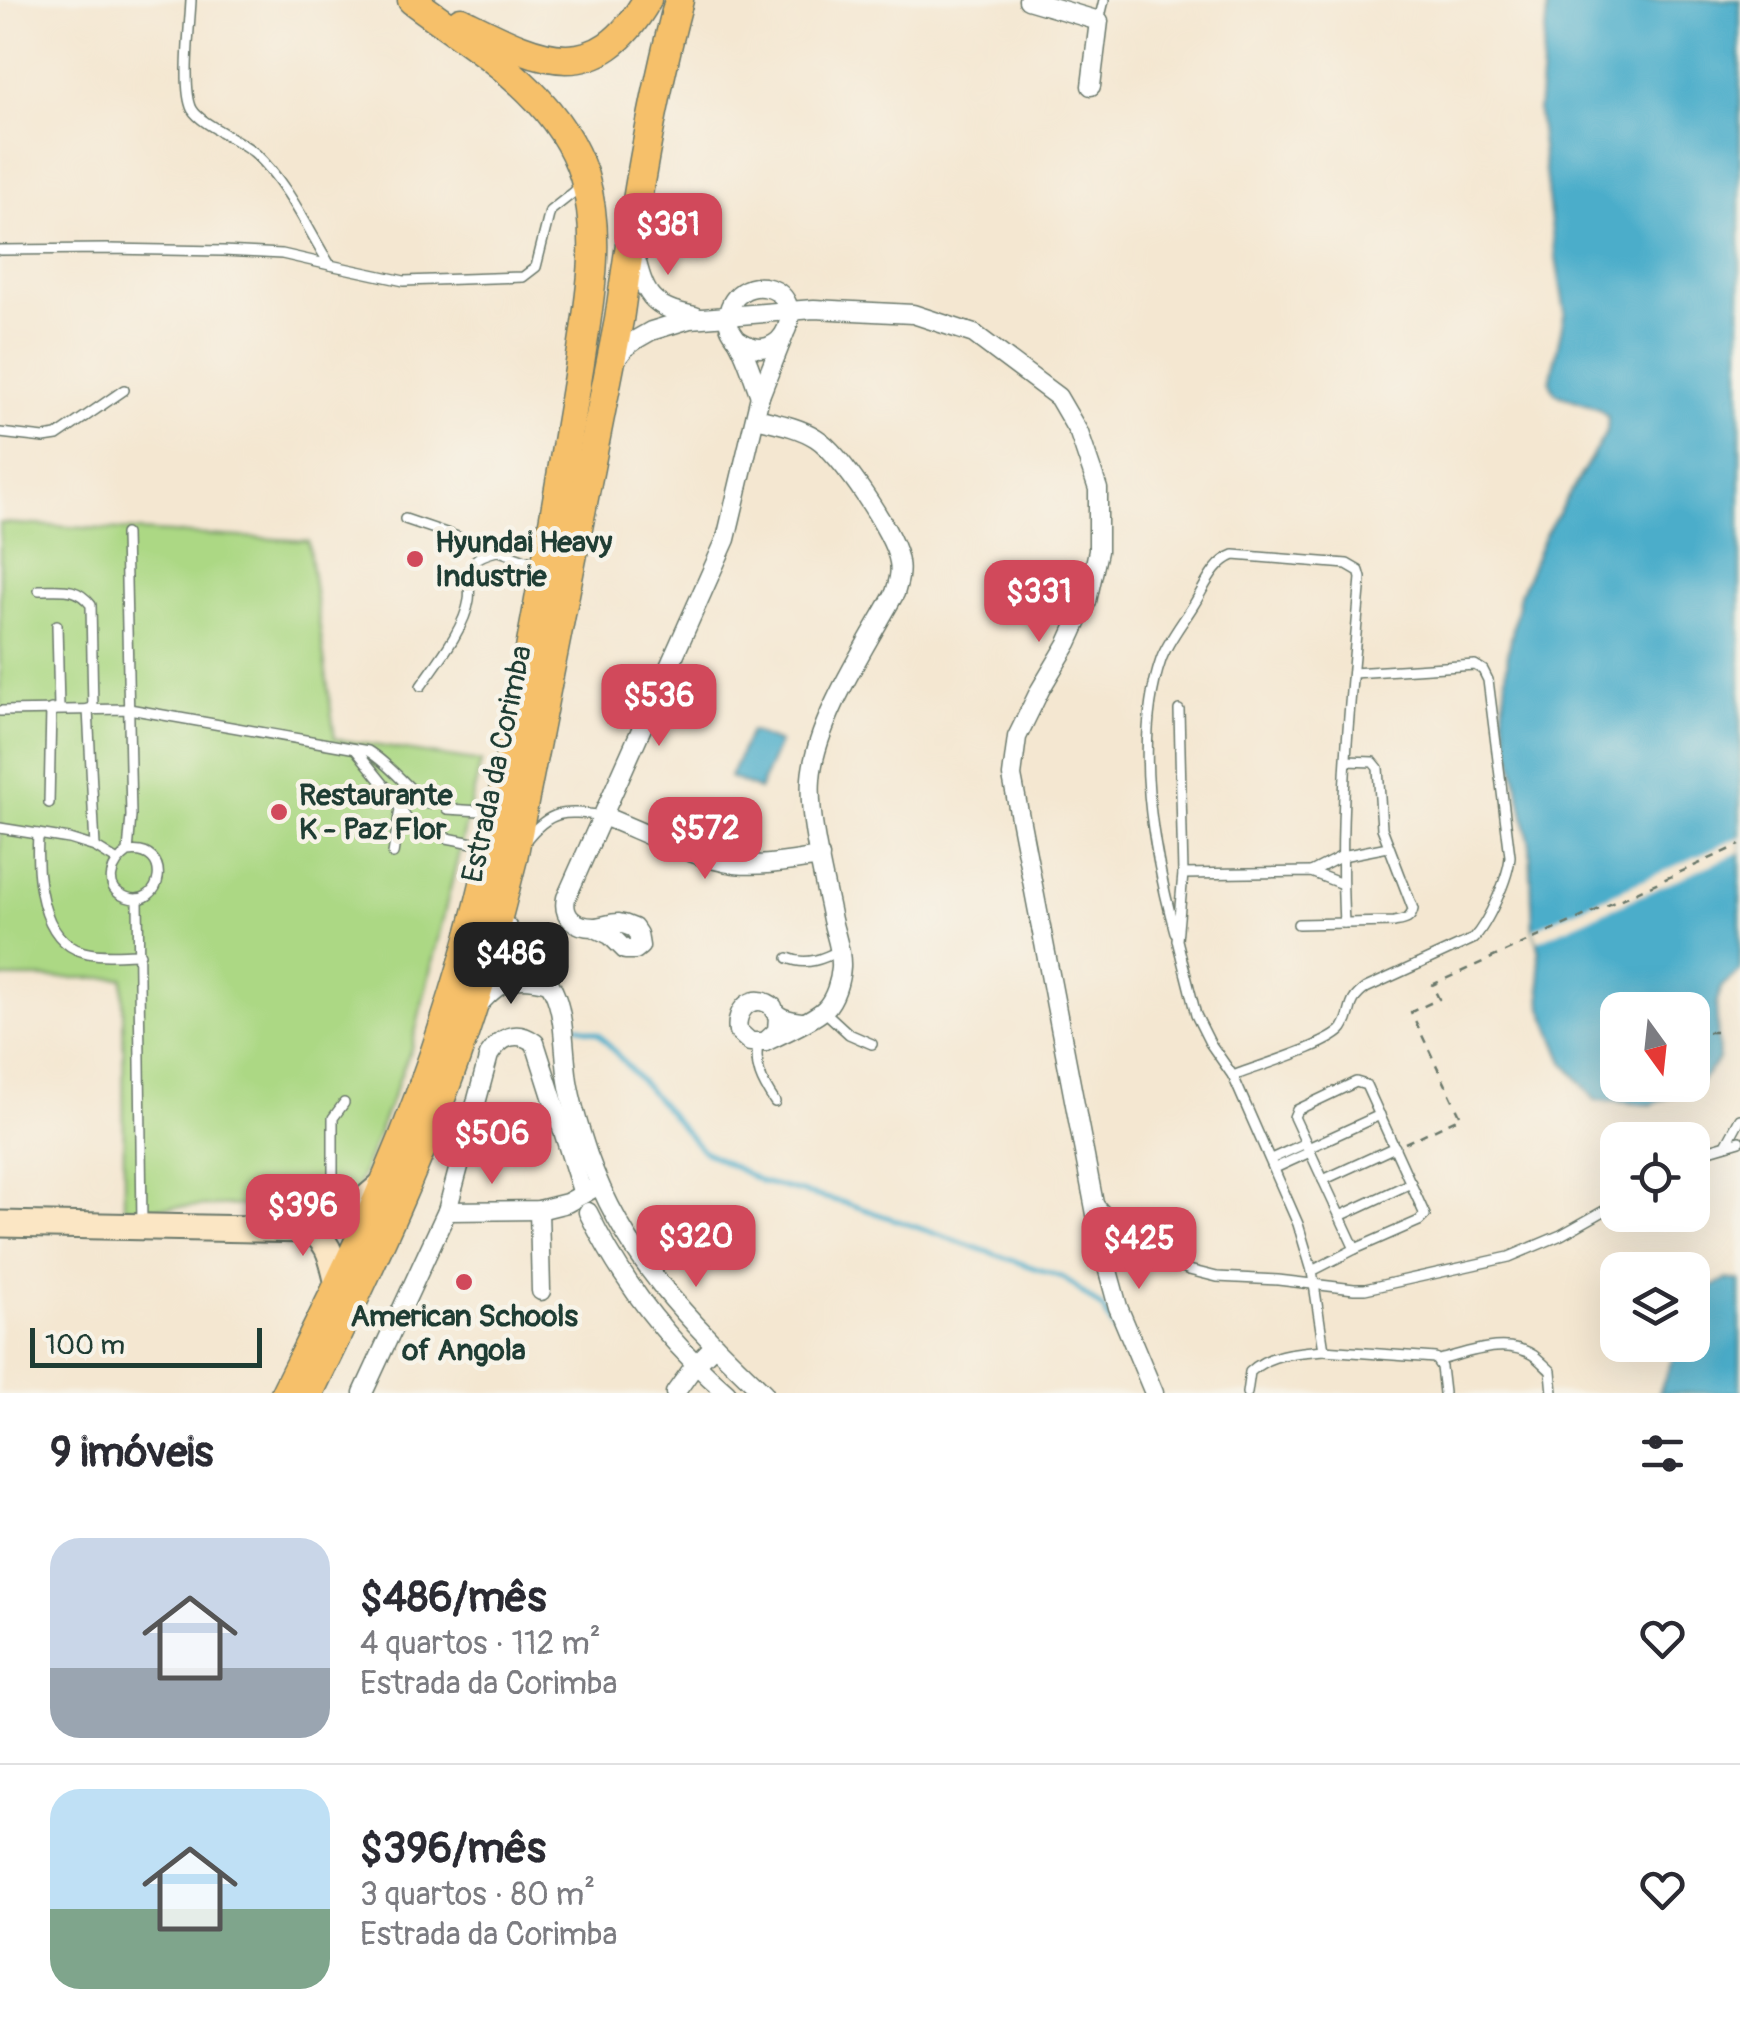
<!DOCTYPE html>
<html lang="pt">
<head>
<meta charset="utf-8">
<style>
	body { margin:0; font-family:Pangolin,sans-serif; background:#f7f7f7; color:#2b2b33; height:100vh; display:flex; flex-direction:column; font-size:38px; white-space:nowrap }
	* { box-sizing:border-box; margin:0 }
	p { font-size:32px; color:#7c7c81 }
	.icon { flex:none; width:55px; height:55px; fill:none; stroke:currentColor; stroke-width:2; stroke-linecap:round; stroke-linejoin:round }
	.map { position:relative; height:1393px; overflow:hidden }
	.details { display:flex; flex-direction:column; background:#fff; flex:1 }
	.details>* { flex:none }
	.needle { width:65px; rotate:165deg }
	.fabs { position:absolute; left:1600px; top:992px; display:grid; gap:20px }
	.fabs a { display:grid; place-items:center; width:110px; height:110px; border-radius:20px; background:#fff; box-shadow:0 10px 40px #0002; font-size:50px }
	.scale { position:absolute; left:30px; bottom:25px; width:232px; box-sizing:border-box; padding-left:10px; border:5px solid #1f3d34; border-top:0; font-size:28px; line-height:35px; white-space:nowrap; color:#1f3d34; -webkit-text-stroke:8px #f7f3e8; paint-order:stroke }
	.price { position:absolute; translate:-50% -85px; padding:0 22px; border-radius:20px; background:#d1495b; color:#fff; font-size:32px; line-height:65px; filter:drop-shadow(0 2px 5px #0008) }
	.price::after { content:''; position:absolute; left:50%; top:60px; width:30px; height:22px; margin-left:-15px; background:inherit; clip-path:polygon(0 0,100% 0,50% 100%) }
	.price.current { background:#222; color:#fff }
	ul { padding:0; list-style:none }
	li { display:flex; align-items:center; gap:30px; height:250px; padding:0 50px }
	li+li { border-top:2px solid #e1e1e2 }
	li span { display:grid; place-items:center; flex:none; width:280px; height:200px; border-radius:30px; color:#555 }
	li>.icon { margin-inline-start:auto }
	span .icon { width:120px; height:120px; fill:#fffc; stroke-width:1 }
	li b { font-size:42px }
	h2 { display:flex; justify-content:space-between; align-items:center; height:120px; padding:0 50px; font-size:42px }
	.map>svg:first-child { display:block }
	.green { fill:#acd884; stroke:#668a5c; stroke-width:2.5 }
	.water { fill:#4badca; stroke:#35757f; stroke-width:2.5; fill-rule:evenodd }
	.pier { fill:#f4e7d1 }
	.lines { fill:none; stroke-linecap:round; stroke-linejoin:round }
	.stream { stroke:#4badca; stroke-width:5 }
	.lane-casing { stroke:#6a786b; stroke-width:12 }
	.street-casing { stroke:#6a786b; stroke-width:21 }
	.secondary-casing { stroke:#6a786b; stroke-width:29 }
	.primary-casing { stroke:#6a786b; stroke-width:31 }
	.path { stroke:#6a786b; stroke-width:2.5; stroke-dasharray:8 8; stroke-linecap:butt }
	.lane { stroke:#fff; stroke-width:9 }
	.street { stroke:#fff; stroke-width:18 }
	.secondary { stroke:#fbe6c4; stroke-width:25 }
	.primary { stroke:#f6c06b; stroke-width:28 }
	.poi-dot { fill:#d1495b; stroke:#f7f3e8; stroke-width:4 }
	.labels { text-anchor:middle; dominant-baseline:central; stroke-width:9; stroke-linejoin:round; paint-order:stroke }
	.poi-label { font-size:30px; font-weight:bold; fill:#1f3d34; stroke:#f7f3e8; text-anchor:start }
	.street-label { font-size:30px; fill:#1f3d34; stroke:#f7f3e8 }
</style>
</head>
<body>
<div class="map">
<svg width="1740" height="1393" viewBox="0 0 1740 1393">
	<rect width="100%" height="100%" fill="#f7f3e8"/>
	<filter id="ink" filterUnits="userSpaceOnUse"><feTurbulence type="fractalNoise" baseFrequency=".01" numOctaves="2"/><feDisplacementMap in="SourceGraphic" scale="20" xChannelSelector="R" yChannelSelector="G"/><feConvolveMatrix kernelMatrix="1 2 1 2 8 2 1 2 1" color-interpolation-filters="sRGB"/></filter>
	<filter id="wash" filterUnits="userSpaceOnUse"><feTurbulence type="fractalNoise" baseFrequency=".0048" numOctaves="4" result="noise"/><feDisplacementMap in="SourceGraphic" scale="40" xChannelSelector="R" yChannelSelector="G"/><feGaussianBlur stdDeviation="2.25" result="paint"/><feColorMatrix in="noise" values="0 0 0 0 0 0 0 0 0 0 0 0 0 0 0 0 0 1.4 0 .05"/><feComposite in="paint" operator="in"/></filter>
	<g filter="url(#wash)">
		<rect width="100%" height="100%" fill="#f4e7d1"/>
		<polygon class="green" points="0,523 308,541 335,739 481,762 412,1046 351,1203 124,1208 123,978 0,978"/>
		<g class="water">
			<path d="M1548,0h192v972l-18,14 -6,18 3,55 -21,26 -47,20 -56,-5 -31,-38 -22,-54 -4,-66 -5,-13 -3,-84 -27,-131 5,-61 12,-59 26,-61 61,-102 1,-14 -9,-8 -44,-16 -5,-11 15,-70 -12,-72 -15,-128zM1618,1010h74v75h-74z"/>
			<polygon points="750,731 779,743 759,790 730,777"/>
			<path d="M1726,1279l14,2v112h-81l19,-48h14c0,-42 -5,-44 34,-66z"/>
		</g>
		<polygon class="pier" points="1740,837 1740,852 1538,941 1533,929"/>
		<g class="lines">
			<polyline class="stream" points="578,1026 599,1034 702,1150 762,1182 849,1204 1064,1278 1103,1309 1134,1366"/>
		</g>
	</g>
	<g filter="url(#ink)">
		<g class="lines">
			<defs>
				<g id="lane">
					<path d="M191,0c-1,25 -9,89 1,109 9,16 49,31 64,45 33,32 50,72 74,111l74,16 119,-4 13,-10 14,-56 24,-19 7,-8"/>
					<polyline points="1099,21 1104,0"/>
					<polyline points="0,250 107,249 223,251 282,254 330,265"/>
					<polyline points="0,433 44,438 57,436 124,390"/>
					<polyline points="405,519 543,566"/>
					<path d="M125,534l6,282 -3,36c-17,12 -26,36 -2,45 37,14 48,-52 2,-45"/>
					<path d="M39,590c23,0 37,-4 52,15l2,104"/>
					<polyline points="57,625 59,709"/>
					<path d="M421,686c16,-23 44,-58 48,-86 2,-13 -4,-27 6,-39 5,-6 14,-8 22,-10"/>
					<polyline points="88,709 95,847"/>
					<path d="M1179,710l4,164 -6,66 19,75 14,28 23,33c22,-9 98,-31 110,-48 11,-17 2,-25 23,-40l107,-49c15,-16 36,-62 37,-83l-22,-176 -5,-10 -8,-5 -122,8"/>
					<path d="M0,711l129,-2 239,42c23,14 39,37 60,53"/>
					<polyline points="356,750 386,787 407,819 422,832"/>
					<polyline points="49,803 51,709"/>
					<polyline points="447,809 497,812"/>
					<polyline points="0,828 69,839 95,847 116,860"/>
					<path d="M38,834c-2,37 1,107 46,118 17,5 38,2 56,2"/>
					<polyline points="442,837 488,846"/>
					<path d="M526,840c25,-32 40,-29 77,-24"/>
					<polyline points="393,854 400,809"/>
					<polyline points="1311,872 1342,856 1388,847"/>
					<polyline points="1183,874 1311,872 1342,884"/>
					<polyline points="138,899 142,1225"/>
					<path d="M1298,924l96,-2c10,-2 17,-2 19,-13l-31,-81 -4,-60 -5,-6 -26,-1"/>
					<path d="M1175,932c-22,-80 -42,-191 -14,-272 7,-20 24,-40 35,-59 10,-17 19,-39 38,-46l113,9 12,7 2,7c-10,114 -23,230 -17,345"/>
					<path d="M788,958c18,8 35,1 52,-8"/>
					<polyline points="824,1011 849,1034 872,1044"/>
					<path d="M758,1044c-4,23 4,39 17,58"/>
					<path d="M1233,1076l65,148 14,47 12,79c-25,2 -55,3 -74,22l-3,21"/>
					<polygon points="1356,1082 1366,1085 1425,1215 1419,1221 1355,1249 1294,1117 1297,1110"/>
					<polyline points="1727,1143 1740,1119"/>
					<polyline points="1308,1148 1380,1115"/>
					<polyline points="1271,1159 1306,1143"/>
					<polyline points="1692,1159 1706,1151 1740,1141"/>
					<polyline points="1275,1168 1310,1152"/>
					<polyline points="1323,1180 1395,1147"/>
					<polyline points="1098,1203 1136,1245 1189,1270 1217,1277 1278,1280 1354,1289 1365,1289 1509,1257 1561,1235 1618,1203"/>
					<polyline points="333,1212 333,1118 344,1103"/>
					<polyline points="1340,1216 1411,1183"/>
					<polyline points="1312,1271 1355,1249"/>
					<polyline points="1324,1350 1435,1358 1441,1367 1444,1393"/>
					<path d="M1439,1360c29,-7 65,-23 94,-5 6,4 12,11 18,16l2,22"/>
				</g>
				<g id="street">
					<polyline points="1028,0 1099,21 1091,86"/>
					<path d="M634,251c11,44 15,56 61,65"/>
					<path d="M737,339c47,35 76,-44 27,-52 -8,-1 -16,1 -22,5 -9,6 -14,16 -14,26 0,9 4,14 9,21 10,17 16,39 23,57"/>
					<polyline points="614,362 626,347 637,339 651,331 690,319 814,309 913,314 974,334 1058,397 1079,433 1098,489 1098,551 1087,601 1068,643 1040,690 1017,737 1012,776 1104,1256 1118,1307 1154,1393"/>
					<path d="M756,418c20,5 43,9 60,20 24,15 79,96 83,124 2,11 -1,21 -4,31 -28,51 -80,129 -84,186 -3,40 12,96 20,136 3,17 11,34 10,52 -1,14 -6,32 -16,42 -9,9 -47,27 -60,33"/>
					<path d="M603,816c38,15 93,43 132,48 28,3 57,-3 85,-7"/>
					<path d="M498,916c17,22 49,56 58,81 9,24 8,58 12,84 4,25 12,50 20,74 36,102 100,165 176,238"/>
					<path d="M593,927l17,8 15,15h10l5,-4 -2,-12 -4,-6c-7,-3 -9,-4 -16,-5 -8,0 -16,4 -24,4 -19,0 -32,-10 -28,-29l160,-359 34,-143 24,-61"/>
					<path d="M476,1008c22,-27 38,-35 72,-25"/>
					<path d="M778,1016l-1,15 -12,11h-15l-12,-11c-3,-16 9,-37 29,-28 12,6 1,4 11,12 6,5 16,6 24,7"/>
					<polyline points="539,1210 541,1291"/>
					<polyline points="447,1211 539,1210 567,1203 592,1189"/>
					<path d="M588,1212c33,68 81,131 139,181"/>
					<path d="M363,1393l84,-182 42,-156c12,-18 27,-26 46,-12l48,151"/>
					<polyline points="675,1393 695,1365 715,1345"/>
				</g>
				<g id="secondary">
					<path d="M296,1221c46,0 55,-9 88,-38"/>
					<path d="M0,1224l309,6c22,11 23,32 29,54"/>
				</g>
				<g id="primary">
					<path d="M461,21c75,37 133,71 186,-21"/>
					<path d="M285,1393c35,-71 71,-141 101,-214 31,-72 57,-147 79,-223 22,-73 35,-148 49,-223 17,-87 33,-175 48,-262 7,-41 14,-81 20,-121 9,-57 19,-117 2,-174 -26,-83 -107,-127 -172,-176"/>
					<path d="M309,1393c60,-123 120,-249 162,-380 16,-51 29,-103 42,-155l106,-538c15,-108 32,-215 60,-320"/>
				</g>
			</defs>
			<use href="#lane" class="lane-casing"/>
			<use href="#street" class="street-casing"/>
			<use href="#secondary" class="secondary-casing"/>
			<use href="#primary" class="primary-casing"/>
			<g class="path">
				<polyline points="1692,1032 1718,1032"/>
				<polyline points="1405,1143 1461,1117 1411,1012 1439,999 1432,985 1740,845"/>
			</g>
			<use href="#lane" class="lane"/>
			<use href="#street" class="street"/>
			<use href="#secondary" class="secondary"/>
			<use href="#primary" class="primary"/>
		</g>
	</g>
	<g class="poi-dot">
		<circle cx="415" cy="559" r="10"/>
		<circle cx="279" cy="812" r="10"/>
		<circle cx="464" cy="1282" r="10"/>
	</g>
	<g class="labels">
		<g class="poi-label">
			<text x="435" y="542">Hyundai Heavy<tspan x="435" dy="34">Industrie</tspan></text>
			<text x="299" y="795">Restaurante<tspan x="299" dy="34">K - Paz Flor</tspan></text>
			<text x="464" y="1316" text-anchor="middle">American Schools<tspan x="464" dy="34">of Angola</tspan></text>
		</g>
		<g class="street-label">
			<text transform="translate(497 764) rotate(-78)">Estrada da Corimba</text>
		</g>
	</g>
</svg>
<div class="fabs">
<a><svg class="needle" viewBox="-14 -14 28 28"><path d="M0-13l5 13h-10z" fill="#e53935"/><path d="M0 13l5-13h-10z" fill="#7c7c81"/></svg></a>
<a><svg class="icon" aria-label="locate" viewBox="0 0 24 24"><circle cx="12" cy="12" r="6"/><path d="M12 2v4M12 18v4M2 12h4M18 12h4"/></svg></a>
<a><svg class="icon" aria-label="layers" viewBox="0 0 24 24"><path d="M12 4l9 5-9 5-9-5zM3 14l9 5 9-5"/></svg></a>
</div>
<div class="scale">100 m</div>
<b class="price" style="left:668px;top:278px">$381</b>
<b class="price" style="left:1039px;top:645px">$331</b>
<b class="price" style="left:659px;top:749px">$536</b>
<b class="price" style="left:705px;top:882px">$572</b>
<b class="price current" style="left:511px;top:1007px">$486</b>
<b class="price" style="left:492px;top:1187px">$506</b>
<b class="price" style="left:303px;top:1259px">$396</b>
<b class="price" style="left:696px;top:1290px">$320</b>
<b class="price" style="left:1139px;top:1292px">$425</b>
</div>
<section class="details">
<h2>9 imóveis<svg class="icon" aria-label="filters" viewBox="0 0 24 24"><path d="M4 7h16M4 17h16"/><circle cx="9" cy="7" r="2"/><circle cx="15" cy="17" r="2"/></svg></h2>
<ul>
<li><span style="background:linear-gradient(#c9d6e8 65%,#9aa5b1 0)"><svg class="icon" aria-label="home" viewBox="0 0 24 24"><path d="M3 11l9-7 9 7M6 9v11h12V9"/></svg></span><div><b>$486/mês</b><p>4 quartos · 112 m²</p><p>Estrada da Corimba</p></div><svg class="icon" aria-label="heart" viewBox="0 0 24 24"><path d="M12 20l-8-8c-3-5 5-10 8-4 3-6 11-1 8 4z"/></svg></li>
<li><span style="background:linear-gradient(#bfe0f5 60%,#7fa58c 0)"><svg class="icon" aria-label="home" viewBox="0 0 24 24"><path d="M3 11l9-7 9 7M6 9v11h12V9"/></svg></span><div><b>$396/mês</b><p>3 quartos · 80 m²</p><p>Estrada da Corimba</p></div><svg class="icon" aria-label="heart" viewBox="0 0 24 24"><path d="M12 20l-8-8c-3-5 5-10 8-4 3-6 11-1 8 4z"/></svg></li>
</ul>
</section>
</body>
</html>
